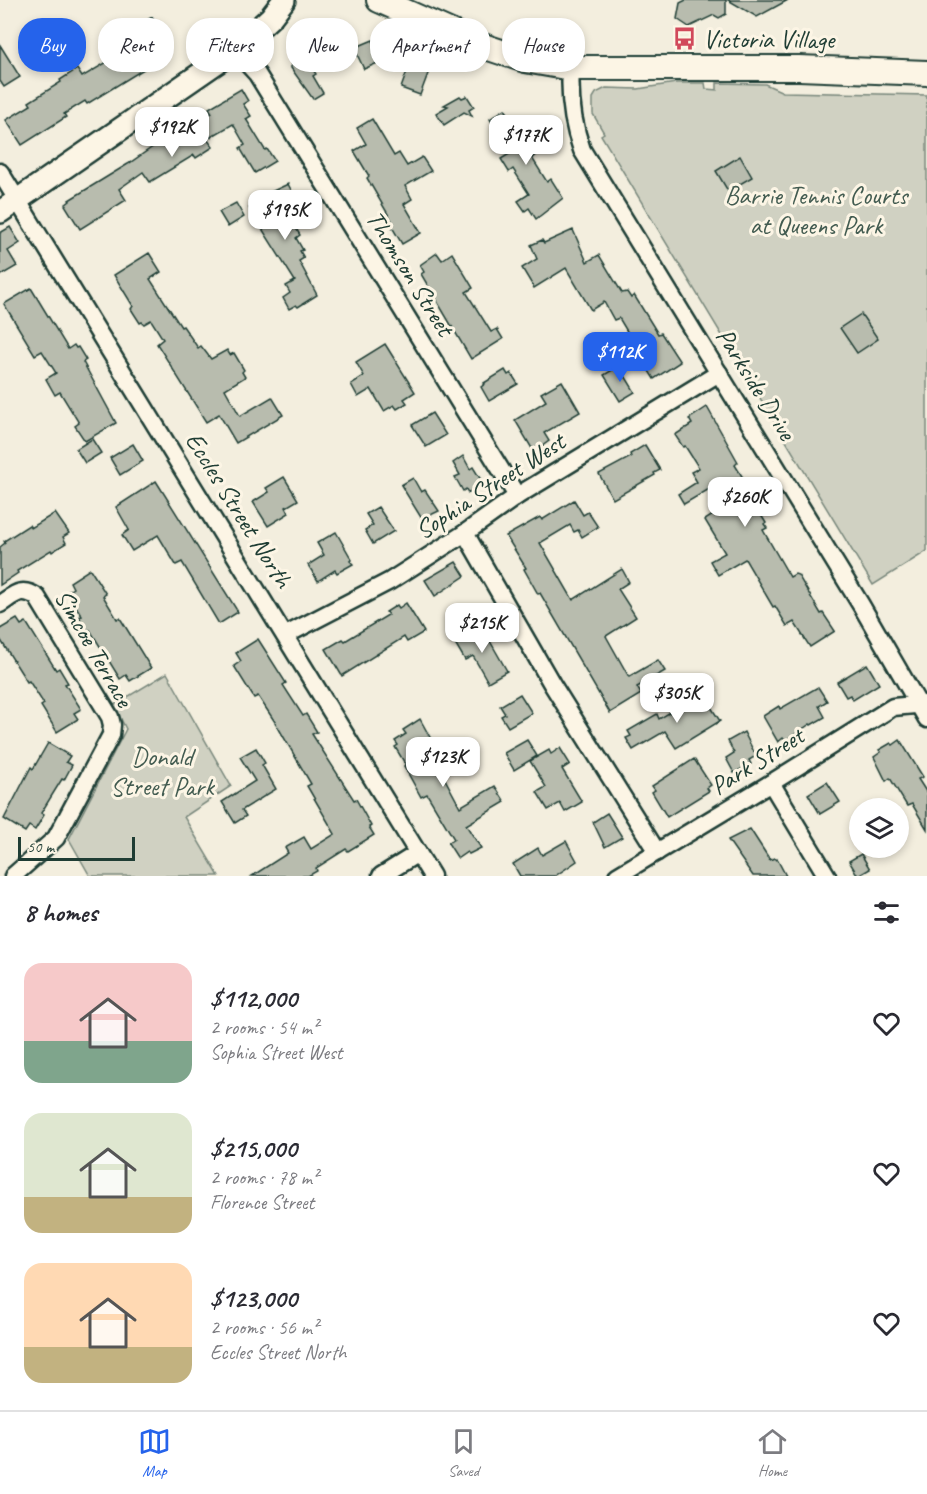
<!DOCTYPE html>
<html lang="en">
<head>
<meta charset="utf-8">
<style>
	body { margin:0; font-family:Caveat,sans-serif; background:#f7f7f7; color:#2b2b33; height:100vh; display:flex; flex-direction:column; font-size:22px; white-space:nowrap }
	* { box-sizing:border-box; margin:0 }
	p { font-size:20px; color:#7c7c81 }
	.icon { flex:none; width:33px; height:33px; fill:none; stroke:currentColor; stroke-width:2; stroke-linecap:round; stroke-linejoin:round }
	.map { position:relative; height:876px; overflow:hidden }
	.details { display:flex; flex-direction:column; background:#fff; flex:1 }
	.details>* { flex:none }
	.guide { position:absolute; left:18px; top:18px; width:600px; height:54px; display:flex; gap:12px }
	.tools { position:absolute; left:849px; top:798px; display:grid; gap:12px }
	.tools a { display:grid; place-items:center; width:60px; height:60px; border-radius:50%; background:#fff; box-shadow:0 3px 9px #0003; font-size:30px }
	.scale { position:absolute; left:18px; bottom:15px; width:117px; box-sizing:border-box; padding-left:6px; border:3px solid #1f3d34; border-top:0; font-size:16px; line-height:21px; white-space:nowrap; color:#1f3d34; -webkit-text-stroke:4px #fcf5e5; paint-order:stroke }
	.price { position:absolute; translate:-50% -51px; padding:0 14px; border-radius:12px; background:#fff; color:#222; font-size:20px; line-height:39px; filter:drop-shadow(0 2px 3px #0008) }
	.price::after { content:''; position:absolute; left:50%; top:36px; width:18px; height:14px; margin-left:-9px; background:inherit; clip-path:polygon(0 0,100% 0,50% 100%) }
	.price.current { background:#2563eb; color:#fff }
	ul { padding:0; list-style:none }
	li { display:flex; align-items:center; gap:18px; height:150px; padding:0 24px }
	li span { display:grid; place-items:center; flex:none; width:168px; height:120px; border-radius:18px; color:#555 }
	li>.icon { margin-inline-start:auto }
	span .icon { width:72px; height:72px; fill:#fffc; stroke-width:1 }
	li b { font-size:26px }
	h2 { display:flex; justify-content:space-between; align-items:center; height:72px; padding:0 24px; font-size:26px }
	.pill { padding:0 21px; border-radius:24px; background:#fff; box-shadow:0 3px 9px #0003; font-size:21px; line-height:54px }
	.pill.current { background:#2563eb; color:#fff }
	.menu { display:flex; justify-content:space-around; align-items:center; height:84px; border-top:2px solid #e1e1e2; background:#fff; font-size:16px; color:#7c7c81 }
	.menu a { display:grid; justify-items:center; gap:3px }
	.menu .current { color:#2563eb }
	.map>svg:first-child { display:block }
	.green { fill:#d0d1c2; stroke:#78877b; stroke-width:1.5 }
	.building { fill:#b8bcae; stroke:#1f3d34; stroke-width:1.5 }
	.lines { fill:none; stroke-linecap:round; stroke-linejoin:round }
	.minor-casing { stroke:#1f3d34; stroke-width:21 }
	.tertiary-casing { stroke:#1f3d34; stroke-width:26 }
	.secondary-casing { stroke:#1f3d34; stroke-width:28 }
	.minor { stroke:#fcf5e5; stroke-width:16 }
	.tertiary { stroke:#fcf5e5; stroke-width:21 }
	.secondary { stroke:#fcf5e5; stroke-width:24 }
	.labels { text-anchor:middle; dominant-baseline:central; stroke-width:6; stroke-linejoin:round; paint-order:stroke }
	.poi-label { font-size:26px; fill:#1f3d34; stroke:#fcf5e5; text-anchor:start }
	.park-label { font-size:26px; fill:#425b50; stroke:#fcf5e5 }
	.street-label { font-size:26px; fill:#1f3d34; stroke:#fcf5e5 }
</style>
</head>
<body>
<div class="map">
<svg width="927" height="876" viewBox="0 0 927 876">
	<rect width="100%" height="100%" fill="#f3eede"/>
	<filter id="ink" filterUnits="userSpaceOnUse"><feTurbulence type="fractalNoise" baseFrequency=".0167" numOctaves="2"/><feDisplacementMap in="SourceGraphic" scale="12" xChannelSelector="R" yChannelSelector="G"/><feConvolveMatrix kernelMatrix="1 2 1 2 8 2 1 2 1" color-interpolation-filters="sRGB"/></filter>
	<g filter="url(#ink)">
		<g class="green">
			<polygon points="676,83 705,83 706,89 717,90 717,83 765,84 783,92 927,95 927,551 873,585 601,135 604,133 593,114 593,98 596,93 606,88 638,89"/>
			<polygon points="167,673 231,786 184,817 219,876 90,876 69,839 126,729 114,705"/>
		</g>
		<g class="building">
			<polygon points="686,0 726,0 726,14 719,18 714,15 689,27 677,19 680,3"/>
			<polygon points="728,0 788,0 757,17"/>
			<polygon points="152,17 164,35 155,40 165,56 87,104 85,101 64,114 66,117 22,145 6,120 31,105 29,102 61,82 60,80 77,69 82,77 109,61 108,58 146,31 141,24"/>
			<polygon points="373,40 382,61 364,69 354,48"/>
			<polygon points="0,45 20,77 4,87 0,81"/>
			<polygon points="316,47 324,61 312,68 316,74 313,76 323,93 313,99 291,68 291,56 299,58"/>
			<polygon points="410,63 429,71 420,95 401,88"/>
			<polygon points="241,89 248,101 243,104 251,116 246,119 265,150 267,149 275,161 255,173 240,148 245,145 233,124 207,139 213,147 196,158 194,155 150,182 143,172 119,189 126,200 80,229 65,205 70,201 69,200 128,164 167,137 168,139 173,137 212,113 209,108"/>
			<polygon points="460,96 462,98 467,96 474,107 469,110 472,116 464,112 444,125 436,113 448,106 444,105"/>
			<polygon points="505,109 514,123 517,120 538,154 532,158 547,182 551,179 563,198 536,219 529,208 525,211 518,201 529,194 513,169 509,172 501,159 511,153 490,119"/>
			<polygon points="372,119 394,156 399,153 407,166 422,157 431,171 405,186 412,199 404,204 421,233 402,244 389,222 392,221 367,178 369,176 354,151 366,144 357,128"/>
			<polygon points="740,156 752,177 728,191 716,171"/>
			<polygon points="288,184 300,207 287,213 300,235 296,238 303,250 300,251 304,258 299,261 317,295 298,307 296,305 289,309 283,298 290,293 286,286 295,281 249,208 272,195 271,192"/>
			<polygon points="236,203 244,217 228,227 219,212"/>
			<polygon points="10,227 20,243 8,251 17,266 0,276 0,233"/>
			<polygon points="573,230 587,262 599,255 622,293 627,292 631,298 634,295 658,334 661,333 680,362 654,379 629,339 631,338 619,318 614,320 604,302 591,310 566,268 534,288 522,268 537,259 531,245 542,240 544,243"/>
			<polygon points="149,253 161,272 150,279 181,327 183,326 198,348 201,346 211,359 227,350 230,355 234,353 244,370 242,372 245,377 225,389 240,416 272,397 283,415 236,443 219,414 206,422 157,344 163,339 151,320 144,324 142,322 140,323 131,309 133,306 114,275"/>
			<polygon points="437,253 442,260 452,253 473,288 466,292 491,332 497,329 503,339 471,359 421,274 424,272 420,265"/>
			<polygon points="31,288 68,349 74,345 76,348 78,347 86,360 83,362 116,423 85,441 75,426 79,423 60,392 55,395 46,379 56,373 42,351 35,355 4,304"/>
			<polygon points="861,314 878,339 857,353 840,328"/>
			<polygon points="385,344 415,392 404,399 407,403 397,409 394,405 384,411 371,389 358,397 351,384 364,376 356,362"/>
			<polygon points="619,366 635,392 620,401 604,375"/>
			<polygon points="505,370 508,375 511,373 518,384 489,401 481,387 485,384 484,383"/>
			<polygon points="562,381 580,412 544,433 549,441 534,452 515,420 546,401 541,393"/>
			<polygon points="707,407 738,462 735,465 755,497 751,499 766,523 764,524 767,528 763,530 790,577 795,574 798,575 821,614 823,613 835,631 810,647 794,622 787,626 775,606 773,607 745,559 718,575 710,561 725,553 705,520 724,508 711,488 684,504 678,494 697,482 691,472 699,468 685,446 683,447 675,435 692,424 689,419"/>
			<polygon points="432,413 446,435 426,447 412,425"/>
			<polygon points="92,439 101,453 85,463 76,449"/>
			<polygon points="133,444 143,461 120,475 110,458"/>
			<polygon points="645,445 660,470 654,473 655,475 613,499 599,474 631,457 630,454"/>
			<polygon points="463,456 470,469 473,467 481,480 479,481 481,485 468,493 466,489 463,491 455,477 460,475 453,463"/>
			<polygon points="284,477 298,500 286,507 289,513 268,526 253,502 269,492 266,488"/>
			<polygon points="413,478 421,492 425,490 439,511 422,519 401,485"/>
			<polygon points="156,481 238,612 219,624 182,562 176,565 158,535 132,551 122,535 129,530 116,507"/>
			<polygon points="574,500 583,515 588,512 598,527 582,537 578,530 574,532 570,525 540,543 573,600 622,569 629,582 618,589 636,617 606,636 629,677 658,660 665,671 637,687 641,694 610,713 540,593 538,594 524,569 526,568 506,536 540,517 542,520"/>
			<polygon points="378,507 394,531 373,544 365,530 373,525 366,514"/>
			<polygon points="55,513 69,533 63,537 66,543 52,552 51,550 17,571 18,573 0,585 0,547 5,543 4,541 29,525 31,528"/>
			<polygon points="336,532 352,560 350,561 353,564 337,573 335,570 318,581 308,565 324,555 317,543"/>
			<polygon points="456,562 465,576 435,596 425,580"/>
			<polygon points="90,569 106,594 103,596 117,619 120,618 151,668 130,681 126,675 120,679 90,630 88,631 79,617 82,616 67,592 73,588 70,582"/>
			<polygon points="406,603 424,632 407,642 404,637 342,676 326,649 343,639 345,641 388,615 386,612 397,605 399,608"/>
			<polygon points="17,619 21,625 26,622 56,670 59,668 68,683 65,684 81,709 74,713 78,719 57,732 41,706 44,704 29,681 27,682 0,639 0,629"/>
			<polygon points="482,627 507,671 488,682 473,656 465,660 455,643"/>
			<polygon points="258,639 286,683 283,685 303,716 306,714 317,732 312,734 354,800 356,799 371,826 369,827 374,835 348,851 346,849 316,868 317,871 308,876 252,876 288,853 285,848 304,837 311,849 335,834 307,786 311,784 275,722 258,696 254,698 234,666 241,661 236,653"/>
			<polygon points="867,664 879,684 853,700 850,695 846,697 837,682"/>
			<polygon points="818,687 827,701 819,706 825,717 811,725 810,724 785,741 783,738 778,742 763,716 779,706 780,709"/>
			<polygon points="702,693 720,721 676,748 665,731 633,750 626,738 631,736 628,731 657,714 659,719"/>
			<polygon points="520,694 532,713 508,727 501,716 505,714 500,706"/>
			<polygon points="420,719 443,761 437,764 460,807 495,786 505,802 466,825 481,848 469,854 467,852 458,858 457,857 448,843 454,839 427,794 421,797 404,766 406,765 395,747 398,745 395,741 406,734 403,730"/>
			<polygon points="744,732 756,756 749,760 751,764 734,773 726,758 734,753 728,741"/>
			<polygon points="527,740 537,756 514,770 504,753"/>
			<polygon points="900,740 923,777 918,779 927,793 927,829 912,804 907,806 890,778 886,781 874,757 881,752 879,750 891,743 893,745"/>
			<polygon points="48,743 70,756 66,762 72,765 64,780 62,779 41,813 44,815 35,830 29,826 25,832 4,819 31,767 33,769"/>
			<polygon points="256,748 265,763 262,765 276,789 242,810 246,816 235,823 222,802 255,781 240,757"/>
			<polygon points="560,748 570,764 562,769 582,802 565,812 560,803 548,810 537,792 546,787 530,761 549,750 551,754"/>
			<polygon points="694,759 711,785 707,788 709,791 667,817 652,792 655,790 652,786"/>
			<polygon points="827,782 840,802 820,814 808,794"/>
			<polygon points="607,813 622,837 605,847 593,822"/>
			<polygon points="750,829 770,860 774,858 776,860 777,859 786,876 753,876 728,840"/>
			<polygon points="566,841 577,861 555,876 520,876 513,864 538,848 542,855"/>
			<polygon points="861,854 870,869 858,876 849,861"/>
		</g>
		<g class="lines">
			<defs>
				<g id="minor">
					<polyline points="235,50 257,74 517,496"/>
					<path d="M571,68c-2,29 1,54 11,82l279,455 66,114"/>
					<polyline points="0,172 432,876"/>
					<polyline points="465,533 552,684 657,852"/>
					<path d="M0,604c14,-9 21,-18 37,-7l73,120 2,8 -1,10 -55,103 -43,38"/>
					<polyline points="286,635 390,581 465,533 517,496 719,373"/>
					<polyline points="771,783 827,876"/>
					<polyline points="381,876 418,853"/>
					<polyline points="617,876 771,783 893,707 926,704"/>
				</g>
				<polyline id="tertiary" points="0,212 235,50 271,17 284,0"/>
				<polyline id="secondary" points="379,0 480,45 525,60 571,68 799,68 927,73"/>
			</defs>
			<use href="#minor" class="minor-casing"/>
			<use href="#tertiary" class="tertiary-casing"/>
			<use href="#secondary" class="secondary-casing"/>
			<use href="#minor" class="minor"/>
			<use href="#tertiary" class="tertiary"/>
			<use href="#secondary" class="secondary"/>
		</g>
	</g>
	<defs>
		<symbol id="bus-bare" viewBox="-9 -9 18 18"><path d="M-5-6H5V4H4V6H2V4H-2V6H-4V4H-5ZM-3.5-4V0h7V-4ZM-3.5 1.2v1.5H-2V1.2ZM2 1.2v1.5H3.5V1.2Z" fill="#d1495b" stroke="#fcf5e5" stroke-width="2.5" paint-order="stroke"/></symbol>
	</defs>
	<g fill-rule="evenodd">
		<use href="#bus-bare" x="668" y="22" width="33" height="33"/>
	</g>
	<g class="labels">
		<g class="poi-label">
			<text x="703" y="39">Victoria Village</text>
		</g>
		<g class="park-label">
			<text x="816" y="195">Barrie Tennis Courts<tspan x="816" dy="30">at Queens Park</tspan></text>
			<text x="162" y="756">Donald<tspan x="162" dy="30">Street Park</tspan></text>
		</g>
		<g class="street-label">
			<text transform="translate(410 273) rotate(58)">Thomson Street</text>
			<text transform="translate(756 384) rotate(58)">Parkside Drive</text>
			<text transform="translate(490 486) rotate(-33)">Sophia Street West</text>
			<text transform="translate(239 510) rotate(58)">Eccles Street North</text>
			<text transform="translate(94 648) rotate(60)">Simcoe Terrace</text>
			<text transform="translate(757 761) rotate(-32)">Park Street</text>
		</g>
	</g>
</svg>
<div class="tools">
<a><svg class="icon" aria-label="layers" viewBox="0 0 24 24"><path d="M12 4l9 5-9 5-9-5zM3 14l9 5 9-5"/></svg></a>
</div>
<div class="scale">50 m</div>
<b class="price" style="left:172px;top:158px">$192K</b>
<b class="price" style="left:526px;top:166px">$177K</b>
<b class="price" style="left:285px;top:241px">$195K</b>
<b class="price current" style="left:620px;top:383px">$112K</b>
<b class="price" style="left:745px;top:528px">$260K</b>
<b class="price" style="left:482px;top:654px">$215K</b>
<b class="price" style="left:677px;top:724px">$305K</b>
<b class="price" style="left:443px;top:788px">$123K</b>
<div class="guide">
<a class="pill current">Buy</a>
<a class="pill">Rent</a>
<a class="pill">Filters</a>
<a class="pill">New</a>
<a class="pill">Apartment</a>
<a class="pill">House</a>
</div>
</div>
<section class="details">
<h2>8 homes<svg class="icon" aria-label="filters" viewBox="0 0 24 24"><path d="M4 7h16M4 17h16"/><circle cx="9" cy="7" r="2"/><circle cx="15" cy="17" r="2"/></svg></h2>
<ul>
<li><span style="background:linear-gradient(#f6c9c9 65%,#7fa58c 0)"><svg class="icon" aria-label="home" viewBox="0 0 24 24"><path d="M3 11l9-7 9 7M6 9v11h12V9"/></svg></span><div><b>$112,000</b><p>2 rooms · 54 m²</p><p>Sophia Street West</p></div><svg class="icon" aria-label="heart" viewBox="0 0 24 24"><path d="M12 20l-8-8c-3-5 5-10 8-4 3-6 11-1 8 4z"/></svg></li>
<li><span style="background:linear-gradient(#dfe7d0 70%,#c2b280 0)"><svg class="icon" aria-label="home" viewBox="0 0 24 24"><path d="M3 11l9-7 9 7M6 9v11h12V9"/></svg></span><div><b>$215,000</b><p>2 rooms · 78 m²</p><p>Florence Street</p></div><svg class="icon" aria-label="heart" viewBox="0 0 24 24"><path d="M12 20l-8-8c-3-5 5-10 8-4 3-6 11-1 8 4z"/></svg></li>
<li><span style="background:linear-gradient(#ffd9b3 70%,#c2b280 0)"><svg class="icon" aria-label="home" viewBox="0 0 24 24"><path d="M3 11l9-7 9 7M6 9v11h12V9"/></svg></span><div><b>$123,000</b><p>2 rooms · 56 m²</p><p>Eccles Street North</p></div><svg class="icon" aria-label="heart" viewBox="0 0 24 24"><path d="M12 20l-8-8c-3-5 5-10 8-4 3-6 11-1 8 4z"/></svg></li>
</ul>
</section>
<nav class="menu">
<a class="current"><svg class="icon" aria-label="map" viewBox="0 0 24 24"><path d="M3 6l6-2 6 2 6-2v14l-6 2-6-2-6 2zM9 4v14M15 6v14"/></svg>Map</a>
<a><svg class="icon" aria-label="saved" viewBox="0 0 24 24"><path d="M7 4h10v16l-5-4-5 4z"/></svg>Saved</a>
<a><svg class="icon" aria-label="home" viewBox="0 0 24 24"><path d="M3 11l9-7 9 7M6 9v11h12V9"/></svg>Home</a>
</nav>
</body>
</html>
